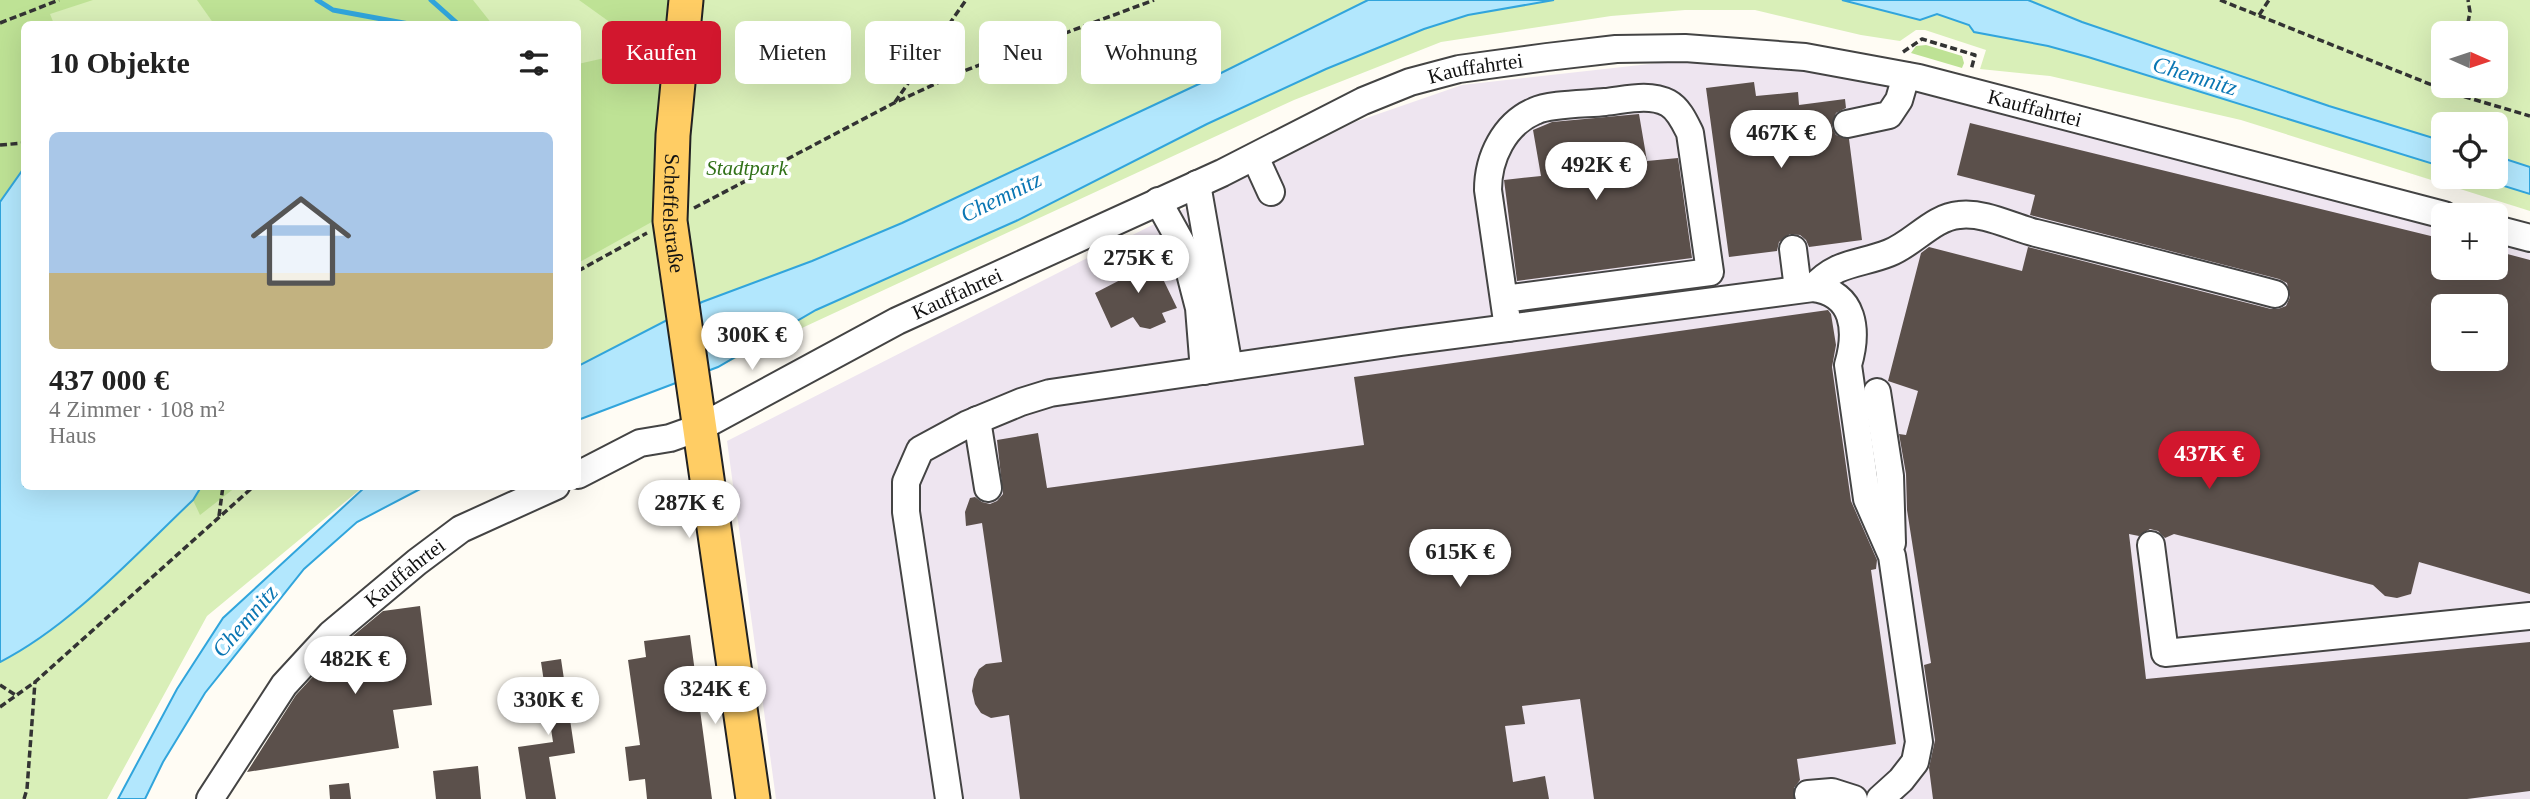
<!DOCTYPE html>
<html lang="de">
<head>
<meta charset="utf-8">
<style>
	body { margin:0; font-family:"Times New Roman",serif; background:#f6f6f6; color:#222; height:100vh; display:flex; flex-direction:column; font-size:26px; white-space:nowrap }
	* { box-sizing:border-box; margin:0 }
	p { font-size:23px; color:#767676 }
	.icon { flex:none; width:38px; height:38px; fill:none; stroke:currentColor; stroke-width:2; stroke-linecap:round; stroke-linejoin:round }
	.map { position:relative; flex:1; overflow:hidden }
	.drawer { position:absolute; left:21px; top:21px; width:560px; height:469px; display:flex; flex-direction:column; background:#fff; border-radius:10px; box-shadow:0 7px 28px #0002 }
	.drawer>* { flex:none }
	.top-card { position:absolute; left:602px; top:21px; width:665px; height:63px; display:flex; gap:14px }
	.needle { width:46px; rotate:93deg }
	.fabs { position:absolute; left:2431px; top:21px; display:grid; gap:14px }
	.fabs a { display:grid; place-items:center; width:77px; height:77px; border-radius:10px; background:#fff; box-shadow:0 7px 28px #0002; font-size:35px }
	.price { position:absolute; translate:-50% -60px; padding:0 16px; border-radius:24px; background:#fff; color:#222; font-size:23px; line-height:46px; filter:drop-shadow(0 2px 4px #0008) }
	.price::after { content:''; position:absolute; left:50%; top:42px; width:21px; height:16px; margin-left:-10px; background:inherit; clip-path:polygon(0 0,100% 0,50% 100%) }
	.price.on { background:#d2172e; color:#fff }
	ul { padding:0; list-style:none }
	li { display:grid; align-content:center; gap:14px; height:371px; padding:0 28px }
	li span { display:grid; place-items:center; height:217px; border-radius:10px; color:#555 }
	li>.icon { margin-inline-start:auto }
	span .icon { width:126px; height:126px; fill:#fffc; stroke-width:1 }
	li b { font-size:30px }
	h2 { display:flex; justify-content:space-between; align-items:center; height:84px; padding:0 28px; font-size:30px }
	.pill { padding:0 24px; border-radius:10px; background:#fff; box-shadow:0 7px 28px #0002; font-size:24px; line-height:63px }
	.pill.on { background:#d2172e; color:#fff }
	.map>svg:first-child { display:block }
	.industrial { fill:#eee5f0; fill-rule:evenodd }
	.green { fill:#d9efb8; fill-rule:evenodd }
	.forest { fill:#bee295 }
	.water { fill:#b2e7fd; stroke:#31a5dc; stroke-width:2 }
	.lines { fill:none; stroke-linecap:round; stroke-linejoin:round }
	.stream { stroke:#31a5dc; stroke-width:5 }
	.building { fill:#5b504b; fill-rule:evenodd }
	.minor-casing { stroke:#444; stroke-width:30 }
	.major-casing { stroke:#222; stroke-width:37 }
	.path { stroke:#333; stroke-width:3.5; stroke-dasharray:7 3.5; stroke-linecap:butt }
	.minor { stroke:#fff; stroke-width:26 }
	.major { stroke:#ffcd64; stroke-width:33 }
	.labels { text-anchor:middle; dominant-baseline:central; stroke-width:7; stroke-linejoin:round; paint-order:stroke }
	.street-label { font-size:21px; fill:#111; stroke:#fff }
	.park-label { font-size:21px; font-style:italic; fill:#317118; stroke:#fff }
	.water-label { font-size:23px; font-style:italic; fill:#0a76b3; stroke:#fff }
</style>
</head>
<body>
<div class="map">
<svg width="2530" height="799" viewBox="0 0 2530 799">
	<rect width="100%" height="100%" fill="#fffcf4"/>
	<path class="industrial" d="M1676,61l171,11 596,150v46h53v-32l34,10v553h-1754l-49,-358 628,-319 107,-37zM2443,306h53v53h-53z"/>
	<g class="green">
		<path d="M0,0h2530v211l-289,-91 -191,-44 -70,-7 6,-19 -61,-20h-9l-16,11 -39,-6 -106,-25h-70l-74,6 -170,26 -147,58 -583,270 -133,13v-359h-554v144l-24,34zM2443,33h53v53h-53zM2443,124h53v53h-53z"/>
		<path d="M201,487h162l-156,129 -100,183h-107v-137c72,-37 134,-106 193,-162z"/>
	</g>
	<g class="forest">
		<polygon points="0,0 93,0 50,14 54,24 24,24 24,168 0,202"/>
		<polygon points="197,0 473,0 492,24 214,24"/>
		<polygon points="579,0 679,0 666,214 578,263 578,64 609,57 621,33 618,28"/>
		<polygon points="1926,45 1962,56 1964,63 1962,68 1911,53 1916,46"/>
		<polygon points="201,487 236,487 200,515 193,500"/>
	</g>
	<g class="water">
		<polygon points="1368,0 1554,0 1468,15 1424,29 1326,69 1207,124 1016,221 816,310 718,367 578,420 578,366 702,302 812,261 902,223 1201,83"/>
		<polygon points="1842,0 2028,0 2082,22 2329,106 2443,141 2443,167 2088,57 2048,46 1974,32 1969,25 1937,14 1920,20"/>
		<polygon points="2496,156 2530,167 2530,194 2475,177 2496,177"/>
		<path d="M24,168v318l177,1 -8,13c-58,55 -122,126 -193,162v-460z"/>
		<polygon points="365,487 424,487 357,522 304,569 205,693 163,762 145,799 118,799 177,689 223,618"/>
	</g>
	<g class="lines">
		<g class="stream">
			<polyline points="317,0 333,10 409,24"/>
			<polyline points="431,0 458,24"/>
		</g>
	</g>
	<g class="building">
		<polygon points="1754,82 1756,96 1798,92 1799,105 1845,99 1846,108 1836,113 1832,127 1836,135 1849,139 1862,240 1809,247 1806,240 1800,235 1790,234 1779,242 1777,251 1729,257 1706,88"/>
		<polygon points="1639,114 1647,161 1678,158 1692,258 1517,281 1504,180 1541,176 1533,130 1552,122"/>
		<path d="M1970,123l473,116v29h53v-17l34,9v334l-111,-32 -8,32 -14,4 -12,-2 -12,-11 -199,-51 -9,4 -7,-7 -8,-2 -11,7 -10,-2 17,145 384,-37v149l-63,8h-534l-4,-31 6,-28 -11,-75 7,-2 -24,-153 -1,-36 -7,-40 7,1 12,-44 -30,-10 33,-128 8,-6 93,24 6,-24 243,62h7l8,-3 4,-9 -3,-14 -8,-4 -249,-64 5,-20 -78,-20zM2443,306h53v53h-53z"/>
		<polygon points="1158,252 1163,262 1162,277 1177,308 1162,313 1166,322 1150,329 1140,327 1133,317 1111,328 1095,293 1124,278 1120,270"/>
		<polygon points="1828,310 1831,314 1836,345 1832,367 1851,501 1877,560 1876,569 1871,570 1896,744 1797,759 1800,780 1794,788 1794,799 1594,799 1580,699 1522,706 1525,724 1505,726 1513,782 1545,776 1549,799 1020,799 1009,715 991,718 981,713 975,704 972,691 974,679 979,669 986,664 1002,662 982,523 966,526 965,512 970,498 975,497 982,502 990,504 997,501 1003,494 997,440 1038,433 1047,488 1364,445 1354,377"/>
		<polygon points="420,606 432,705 393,710 399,748 247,772 296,695 342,645 383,611"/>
		<polygon points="690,635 712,799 647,799 645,779 629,781 625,747 640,745 628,660 646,657 644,641"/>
		<polygon points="561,659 575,753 549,757 556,799 526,799 518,747 553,742 541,662"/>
		<polygon points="478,766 481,799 436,799 433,771"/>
		<polygon points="349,783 351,799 330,799 329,785"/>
	</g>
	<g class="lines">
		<defs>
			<g id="minor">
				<polyline points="1847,124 1889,115 1899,100 1906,76"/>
				<polyline points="1255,157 1271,192"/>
				<polyline points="1197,184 1229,367"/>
				<polyline points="1158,201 1183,246 1199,308 1204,371"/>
				<polyline points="2496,229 2530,238"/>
				<polyline points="1793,249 1798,289"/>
				<path d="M1813,288c24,-27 46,-23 76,-35 24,-9 44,-36 70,-38 27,-3 52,12 77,18 80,20 160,40 239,61"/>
				<path d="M1504,299l206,-27 -20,-139c-5,-10 -11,-24 -22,-30 -19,-10 -43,-3 -63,-1 -18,2 -56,2 -70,9 -31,13 -47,47 -47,79l20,138"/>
				<polyline points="1877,392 1890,476 1892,543"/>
				<polyline points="977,420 988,488"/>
				<path id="s1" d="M578,475l62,-32 30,-5 31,-11 196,-106 325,-148 141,-72 47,-19 49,-13 88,-12 69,-8 69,-1 120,9 114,21 525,137"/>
				<polyline points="2151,545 2165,653 2530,616"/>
				<polyline points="1808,794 1832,792 1854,799"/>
				<path id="s2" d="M210,799l74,-114 47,-51 86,-72 44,-33 95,-43"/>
				<path d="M949,799l-43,-287v-30l14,-32 48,-26 53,-22 29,-9 351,-51 412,-54c42,5 45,43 35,77l19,134 25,57 27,186 -4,20 -14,18 -21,19"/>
			</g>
			<g id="major">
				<path id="s3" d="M686,0l-13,135 -3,86 83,578"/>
			</g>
		</defs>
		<use href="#minor" class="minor-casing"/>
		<use href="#major" class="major-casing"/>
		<g class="path">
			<polyline points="2220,0 2452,93 2530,116"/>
			<polyline points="2259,15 2269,0"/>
			<polyline points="0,23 59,0"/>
			<polyline points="2466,33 2470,12 2468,0"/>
			<polyline points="1903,52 1922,39 1975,55 1971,70"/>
			<polyline points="895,102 966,0"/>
			<polyline points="0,145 24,143"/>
			<polyline points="694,208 894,103 961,72 1154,0"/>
			<polyline points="578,271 647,233"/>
			<polyline points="219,516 223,486"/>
			<polyline points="0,685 17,696"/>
			<polyline points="0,707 35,682 254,486"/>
			<polyline points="24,799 27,789 35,682"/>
		</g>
		<use href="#minor" class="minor"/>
		<use href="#major" class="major"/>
	</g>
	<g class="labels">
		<g class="street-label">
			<text stroke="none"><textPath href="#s1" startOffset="989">Kauffahrtei</textPath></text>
			<text stroke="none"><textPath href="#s1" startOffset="1556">Kauffahrtei</textPath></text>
			<text stroke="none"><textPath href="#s3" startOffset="214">Scheffelstraße</textPath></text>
			<text stroke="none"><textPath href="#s1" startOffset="422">Kauffahrtei</textPath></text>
			<text stroke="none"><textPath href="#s2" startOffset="301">Kauffahrtei</textPath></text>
		</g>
		<g class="park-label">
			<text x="747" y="168">Stadtpark</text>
		</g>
		<g class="water-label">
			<text transform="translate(2195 76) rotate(17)">Chemnitz</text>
			<text transform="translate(1001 197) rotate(-26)">Chemnitz</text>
			<text transform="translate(245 621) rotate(-49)">Chemnitz</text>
		</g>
	</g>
</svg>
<div class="fabs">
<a><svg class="needle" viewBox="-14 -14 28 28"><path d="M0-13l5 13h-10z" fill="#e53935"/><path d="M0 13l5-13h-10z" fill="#767676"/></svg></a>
<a><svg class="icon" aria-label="locate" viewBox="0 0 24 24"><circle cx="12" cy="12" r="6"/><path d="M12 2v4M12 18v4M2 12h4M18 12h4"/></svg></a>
<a>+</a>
<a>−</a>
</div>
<b class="price" style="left:1781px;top:170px">467K €</b>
<b class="price" style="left:1596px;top:202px">492K €</b>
<b class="price" style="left:1138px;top:295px">275K €</b>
<b class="price" style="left:752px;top:372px">300K €</b>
<b class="price on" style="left:2209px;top:491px">437K €</b>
<b class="price" style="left:689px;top:540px">287K €</b>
<b class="price" style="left:1460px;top:589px">615K €</b>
<b class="price" style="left:355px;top:696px">482K €</b>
<b class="price" style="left:715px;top:726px">324K €</b>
<b class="price" style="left:548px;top:737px">330K €</b>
<div class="top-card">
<a class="pill on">Kaufen</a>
<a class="pill">Mieten</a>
<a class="pill">Filter</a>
<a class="pill">Neu</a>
<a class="pill">Wohnung</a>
</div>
<section class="drawer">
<h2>10 Objekte<svg class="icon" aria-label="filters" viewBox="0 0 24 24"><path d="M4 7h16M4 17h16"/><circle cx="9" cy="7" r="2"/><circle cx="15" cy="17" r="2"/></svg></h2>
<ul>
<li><span style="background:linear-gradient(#a9c7e8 65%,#c2b280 0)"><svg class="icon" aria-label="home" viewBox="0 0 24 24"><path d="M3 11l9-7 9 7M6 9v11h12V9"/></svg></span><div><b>437 000 €</b><p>4 Zimmer · 108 m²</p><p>Haus</p></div></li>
</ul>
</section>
</div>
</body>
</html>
